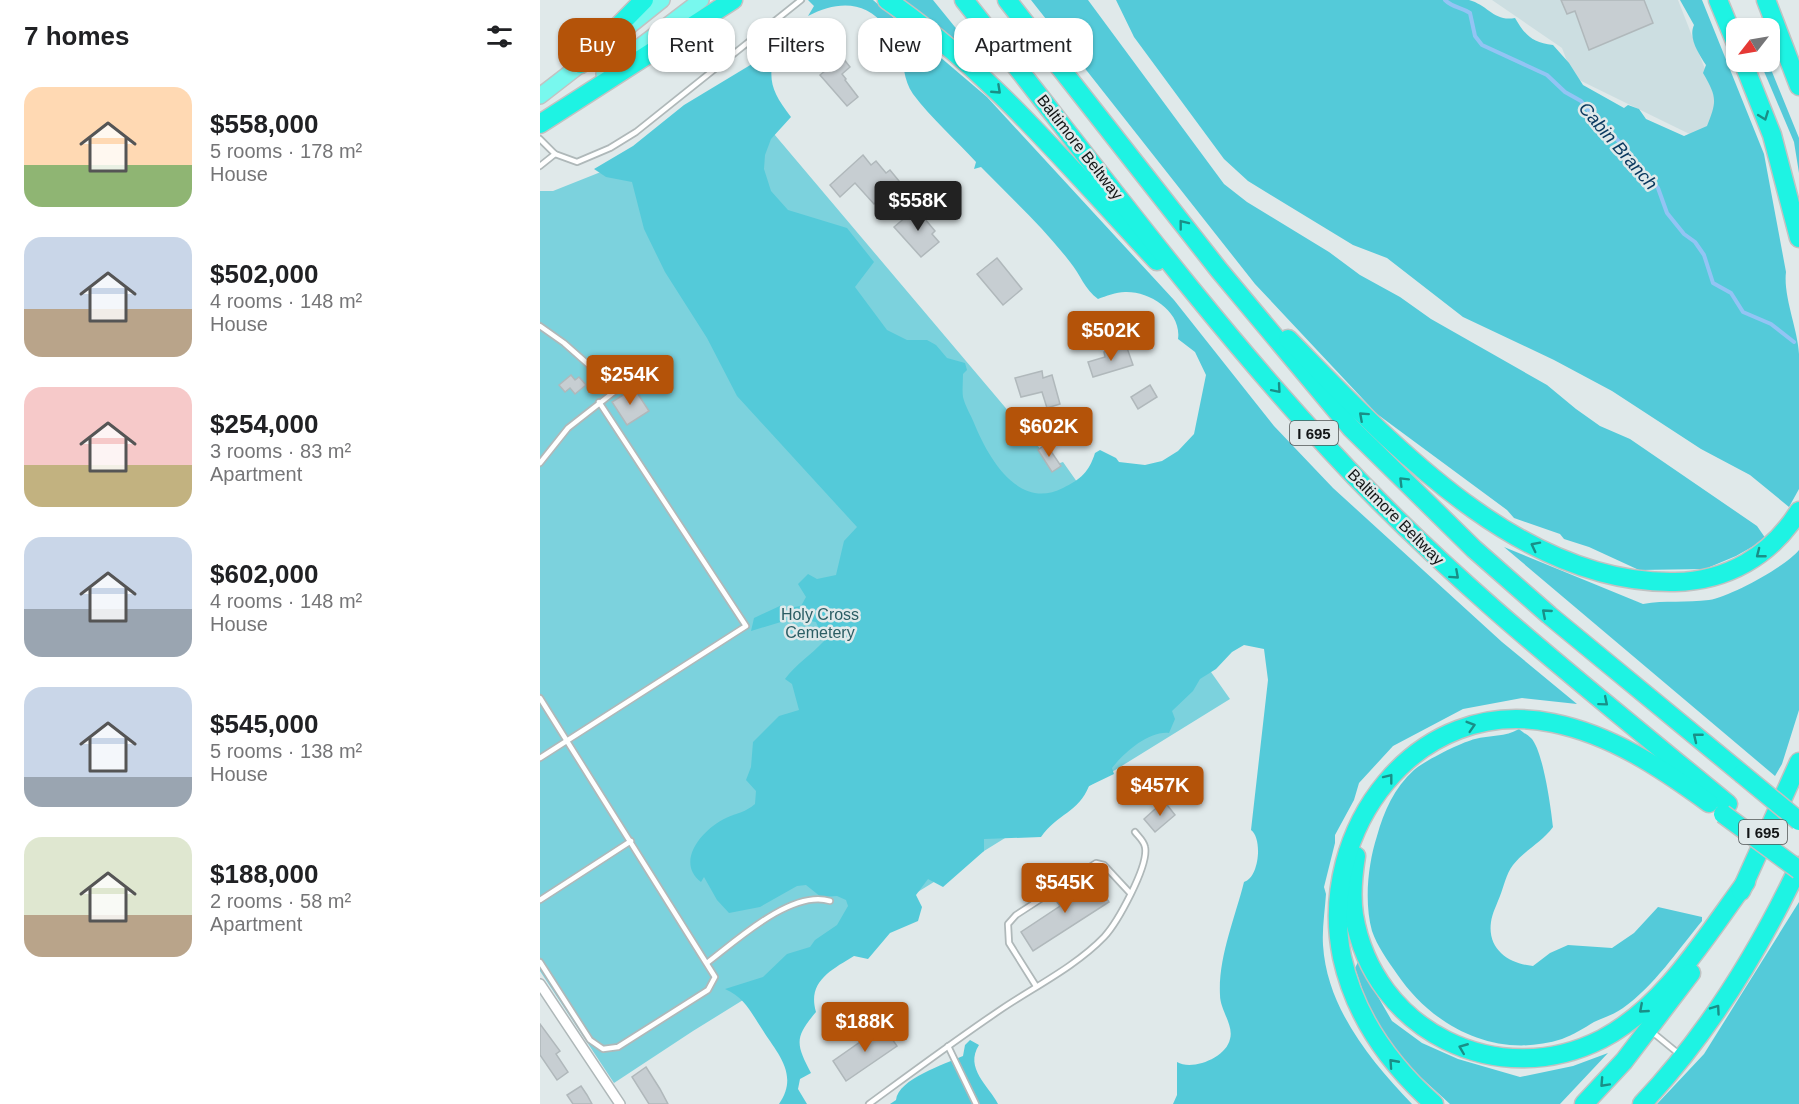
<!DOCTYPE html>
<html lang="en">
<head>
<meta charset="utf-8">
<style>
	body { margin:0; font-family:Helvetica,sans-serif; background:#f6f6f6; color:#202124; height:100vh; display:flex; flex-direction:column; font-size:22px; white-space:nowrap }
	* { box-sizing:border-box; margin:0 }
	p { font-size:20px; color:#757577 }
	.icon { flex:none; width:33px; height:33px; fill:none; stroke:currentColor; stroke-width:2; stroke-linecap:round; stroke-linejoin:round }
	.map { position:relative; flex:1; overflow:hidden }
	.details { display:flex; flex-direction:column; background:#fff; width:540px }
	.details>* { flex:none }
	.banner { position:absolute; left:18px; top:18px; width:570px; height:54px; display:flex; gap:12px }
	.needle { width:39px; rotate:239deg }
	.buttons { position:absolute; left:1186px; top:18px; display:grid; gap:12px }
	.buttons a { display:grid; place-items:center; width:54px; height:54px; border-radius:12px; background:#fff; box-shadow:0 2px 4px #0004; font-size:30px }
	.price { position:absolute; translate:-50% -51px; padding:0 14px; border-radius:6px; background:#b45309; color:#fff; font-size:20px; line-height:39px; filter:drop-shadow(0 2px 3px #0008) }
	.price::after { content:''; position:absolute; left:50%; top:36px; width:18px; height:14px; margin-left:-9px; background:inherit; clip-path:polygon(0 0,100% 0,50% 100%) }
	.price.active { background:#222; color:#fff }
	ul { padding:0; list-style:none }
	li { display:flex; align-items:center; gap:18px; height:150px; padding:0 24px }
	li span { display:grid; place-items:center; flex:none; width:168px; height:120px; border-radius:18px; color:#555 }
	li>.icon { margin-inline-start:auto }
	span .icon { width:72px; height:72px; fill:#fffc; stroke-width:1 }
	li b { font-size:26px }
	h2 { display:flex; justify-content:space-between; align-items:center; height:72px; padding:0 24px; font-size:26px }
	.tag { padding:0 21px; border-radius:18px; background:#fff; box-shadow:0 2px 4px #0004; font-size:21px; line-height:54px }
	.tag.active { background:#b45309; color:#fff }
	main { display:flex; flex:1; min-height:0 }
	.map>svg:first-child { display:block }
	.built { fill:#ccdee1 }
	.green { fill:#7cd2dd }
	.forest { fill:#54cad9 }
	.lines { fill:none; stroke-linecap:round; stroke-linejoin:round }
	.stream { stroke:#93c4f4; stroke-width:4 }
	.building { fill:#c7ced2; stroke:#b0b8bb; stroke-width:1.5 }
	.service-casing { stroke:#afb8b9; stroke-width:8 }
	.minor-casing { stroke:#afb8b9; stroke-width:12 }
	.primary-casing { stroke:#c1c2c2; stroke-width:18 }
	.motorway-casing { stroke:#c1c2c2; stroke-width:21 }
	.service { stroke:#fff; stroke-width:4.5 }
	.minor { stroke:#fff; stroke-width:9 }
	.primary { stroke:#78f8ee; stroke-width:15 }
	.motorway { stroke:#1ef3e3; stroke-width:18 }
	.motorway-bridge-casing { stroke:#c1c2c2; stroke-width:21; stroke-linecap:butt }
	.motorway-bridge { stroke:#1ef3e3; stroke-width:18 }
	.oneway { stroke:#198f87 }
	.labels { text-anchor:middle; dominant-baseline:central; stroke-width:5; stroke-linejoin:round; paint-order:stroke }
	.shield { fill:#e0e9ea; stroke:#505556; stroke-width:1.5 }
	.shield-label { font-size:15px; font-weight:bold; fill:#121516 }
	.street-label { font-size:16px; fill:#121516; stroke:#e0e9ea }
	.park-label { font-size:16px; fill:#2b5d64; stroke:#e0e9ea }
	.water-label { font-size:18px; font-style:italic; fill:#09385e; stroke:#e0e9ea }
</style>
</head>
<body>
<main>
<section class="details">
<h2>7 homes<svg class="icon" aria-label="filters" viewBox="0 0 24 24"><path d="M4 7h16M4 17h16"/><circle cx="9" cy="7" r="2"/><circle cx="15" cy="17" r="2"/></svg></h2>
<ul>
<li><span style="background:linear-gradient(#ffd9b3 65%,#8fb573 0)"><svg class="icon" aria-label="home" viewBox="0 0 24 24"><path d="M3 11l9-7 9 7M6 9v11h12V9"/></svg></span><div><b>$558,000</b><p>5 rooms · 178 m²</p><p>House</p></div></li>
<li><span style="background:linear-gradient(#c9d6e8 60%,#b9a48a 0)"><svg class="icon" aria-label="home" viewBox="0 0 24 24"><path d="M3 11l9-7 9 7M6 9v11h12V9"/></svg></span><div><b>$502,000</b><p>4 rooms · 148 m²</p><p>House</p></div></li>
<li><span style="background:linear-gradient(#f6c9c9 65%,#c2b280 0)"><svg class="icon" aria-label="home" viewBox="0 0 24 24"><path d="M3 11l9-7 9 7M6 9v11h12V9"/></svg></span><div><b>$254,000</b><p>3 rooms · 83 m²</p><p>Apartment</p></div></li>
<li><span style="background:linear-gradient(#c9d6e8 60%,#9aa5b1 0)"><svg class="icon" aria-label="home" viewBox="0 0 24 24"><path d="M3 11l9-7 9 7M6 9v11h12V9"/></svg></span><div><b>$602,000</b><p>4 rooms · 148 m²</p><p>House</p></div></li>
<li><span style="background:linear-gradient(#c9d6e8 75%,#9aa5b1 0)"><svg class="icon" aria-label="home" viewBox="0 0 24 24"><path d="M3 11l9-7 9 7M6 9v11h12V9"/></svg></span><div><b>$545,000</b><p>5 rooms · 138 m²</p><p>House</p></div></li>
<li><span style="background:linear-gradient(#dfe7d0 65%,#b9a48a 0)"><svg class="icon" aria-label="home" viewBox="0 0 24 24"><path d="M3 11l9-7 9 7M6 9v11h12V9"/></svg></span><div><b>$188,000</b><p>2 rooms · 58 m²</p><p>Apartment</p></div></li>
</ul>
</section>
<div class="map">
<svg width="1259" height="1104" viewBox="0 0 1259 1104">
	<rect width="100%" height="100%" fill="#e0e9ea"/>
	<polygon class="built" points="952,0 1138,0 1190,133 1174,146 1033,77 1022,48"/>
	<polygon class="green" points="201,95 514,465 523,462 690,699 153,1031 74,1083 0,971 0,191 13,191 184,123"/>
	<g class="forest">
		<path d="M268,0h65l114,97 187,203 100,126 59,62 169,154 75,62 -55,-6 -59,11 -70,37 -34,37 -5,17 -19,35v8l-11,44 2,7c-1,16 -4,34 -3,51 4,63 47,115 89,159h-239l4,-9v-33c15,9 49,-4 53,-23 4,-14 -10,-29 -10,-44 -2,-37 15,-77 24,-113 15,-4 19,-43 7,-52l17,-150 -4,-31 -20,-4 -12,7 -16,17 -16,10 -7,12 -21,20 3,8 -6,14c-21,-2 -45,20 -57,35l2,6 -25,12c-11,27 -31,27 -48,51l-57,2v12l-41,36 -15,-8 -12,16 6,12 -4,14 -28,12 -22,26 -14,-3c-23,14 -47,26 -38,56 -22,26 -20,32 -5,61l-11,6 -2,10 9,15h-28c21,-30 -3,-52 -17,-75 -12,-18 -17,-31 -37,-40l38,-12 24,-23 23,-7 5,-7 22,-15 11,-19 -2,-6 -9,-4 -16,1 -15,-12 -9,1 -37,21 -31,6 -12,-13 -13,-23 -3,5c-27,-21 3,-54 25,-64 11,-5 20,-6 29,-14l1,-13 -10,-11 5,-13 2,-25 26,-26 20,-6 -7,-26 -7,-5c10,-14 26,-24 39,-38l-8,-19 -22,-4 -43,13 3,-13 28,-13 6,3 13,-2 5,-9 -8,-13 10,-10 9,5 19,-4 8,-34 13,-14 -120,-131 -30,-58 -42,-66 -21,-43 -12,-47 -26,-5 -12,-8 39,-23 51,-41 91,-55c-8,31 -3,42 16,67l-20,22 -6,16 -1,14 7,22 17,19 59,18 27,34 -19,25 32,43 20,10h20l9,5 11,13 18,5 2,7 -4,4c0,8 -1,16 0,23 2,9 8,18 11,26 14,34 44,88 89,65 18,-9 26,-16 32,-35l5,-3 16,8 3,4 26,3 17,-4 16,-10 16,-17 12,-59 -11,-23 -17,-13c4,-27 -28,-48 -53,-47 -9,0 -19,4 -27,7 -13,-9 -18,-25 -28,-37 -26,-34 -59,-64 -89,-95l-7,2 2,-7c-20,-22 -45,-44 -63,-68 -10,-14 -9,-32 -14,-48 -2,-7 -9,-13 -13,-19 -21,-27 -49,-26 -78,-11l6,-10z"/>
		<polygon points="357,0 393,0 419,32 418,40 407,36"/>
		<polygon points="491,0 548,0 684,184 707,202 789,252 820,275 860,297 891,319 1007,385 1036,409 1060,426 1090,439 1217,526 1226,539 1196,556 1165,569 1099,570 1049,547 1024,539 1020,534 974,518 967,510 837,414 715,284"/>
		<path d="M576,0h353c19,5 25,22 46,18 10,17 17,25 38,27l16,18 14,22 41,23 4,-3 11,4 7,10 38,17 23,-10c10,-25 10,-29 -4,-53l3,-8c-7,-11 -18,-27 -12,-40l-14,-25h22l62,154 22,118c-3,24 12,58 13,82 0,45 0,91 0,135l-10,18 -39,-32 -49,-26 -89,-58 -58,-31 -91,-43 -76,-59 -34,-13 -105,-64 -24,-22 -90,-122z"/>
		<polygon points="1220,62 1228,62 1259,138 1259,173 1254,142"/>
		<path d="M964,547l139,57c22,-4 44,-1 66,-4 22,-4 76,-33 90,-50v160l-17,54 -7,12z"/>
		<path d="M979,729c3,3 9,6 12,9 12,12 20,70 22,89 -11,15 -28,23 -40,38 -7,9 -9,21 -13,31 -3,8 -8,18 -9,26 -4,28 19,42 42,44l17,-13 18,-8 44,3 22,-15 24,-26 44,10v4c-24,29 -48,65 -79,87 -8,6 -20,10 -29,14 -10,6 -21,13 -32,17 -66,21 -129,-12 -165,-65 -9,-13 -20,-28 -25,-43 -8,-29 -4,-67 5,-95 7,-25 17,-48 37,-66 10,-9 48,-28 61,-31 14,-4 31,-2 44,-10z"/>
		<polygon points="1259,902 1259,1104 1117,1104 1164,1054"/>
		<polygon points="818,962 852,1021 882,1043 918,1059 980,1077 1033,1066 1068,1053 1020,1104 910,1104 854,1053 831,1015 815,968"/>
		<path d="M430,1040l9,5c-15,23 10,41 19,59h-108l6,-4c2,-21 49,-36 67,-44l2,-11z"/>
	</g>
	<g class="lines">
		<path class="stream" d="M905,0c8,8 16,7 25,13l5,23 7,9 65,30 18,17 16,9 19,24 15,12 43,51 9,25 17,21 11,8 9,13 9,28 18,10 12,19 28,12 23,18"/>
	</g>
	<g class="building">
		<polygon points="1021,0 1104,0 1113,23 1049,50 1035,11 1027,14"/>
		<polygon points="302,57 310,67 302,74 306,79 305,80 318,97 307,106 280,75"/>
		<polygon points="323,155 331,165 336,161 346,173 350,170 359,181 334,204 315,183 300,197 290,185"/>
		<polygon points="379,206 387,216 384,218 395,231 392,234 399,242 381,257 354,227"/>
		<polygon points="457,258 482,289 463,305 437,274"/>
		<polygon points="586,345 593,365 553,377 548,362 565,357 564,352"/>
		<polygon points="502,371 503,378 512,375 520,404 507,408 502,392 481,397 475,378"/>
		<polygon points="31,375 35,380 39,377 46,385 35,394 30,388 25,392 19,385"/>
		<polygon points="610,385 617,397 598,409 591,397"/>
		<polygon points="94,388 109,411 87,425 72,402"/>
		<polygon points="506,444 521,466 512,472 498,450"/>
		<polygon points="624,801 635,815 615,832 604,819"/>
		<polygon points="538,882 544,891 556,883 569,902 493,951 481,932 520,906 514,898"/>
		<polygon points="0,1024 20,1051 16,1054 28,1072 17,1080 0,1055"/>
		<polygon points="343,1026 357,1046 306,1081 293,1061"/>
		<polygon points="106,1067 120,1089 128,1104 109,1104 92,1077"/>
		<polygon points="41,1086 47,1095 52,1104 33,1104 27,1095"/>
	</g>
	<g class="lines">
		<defs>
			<g id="service">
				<polyline points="0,139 15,154 37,162 70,148 96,132 261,0"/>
				<polyline points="0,166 15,154"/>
				<polyline points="0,326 24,343 76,389"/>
				<polyline points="0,463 28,428 88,381"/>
				<polyline points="0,698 175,977 168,990 78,1047 63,1049 50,1040 0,962"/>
				<polyline points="0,758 206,626 59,402"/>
				<polyline points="0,900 91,841"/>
				<path d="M167,963c29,-22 85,-74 123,-62"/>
				<polyline points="496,986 469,943 468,924 476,915 556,863 564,865 590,893"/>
				<polyline points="1111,1031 1139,1054"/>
				<polyline points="408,1046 436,1104"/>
				<path d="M329,1104c45,-33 88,-65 134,-96 33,-22 73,-42 101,-71 13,-14 45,-71 41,-90 -1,-6 -7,-11 -10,-15"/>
			</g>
			<polyline id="minor" points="0,984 80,1104"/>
			<g id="primary">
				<polyline points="82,32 122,0"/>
				<polyline points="64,74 161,0"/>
				<polyline points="0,96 49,58"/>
			</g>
			<g id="motorway">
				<path d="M347,0c105,72 184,170 270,261"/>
				<path d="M424,0c120,151 235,309 367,451 120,131 260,240 397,353"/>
				<polyline points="467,0 679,270 811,428 934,549 1009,615 1202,774"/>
				<polyline points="1178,0 1197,46"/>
				<polyline points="1226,0 1259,86"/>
				<polyline points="1203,62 1232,135 1259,238"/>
				<polyline points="41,64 104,0"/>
				<polyline points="0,124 193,0"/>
				<path d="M748,339c101,102 231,246 387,243 52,-1 96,-26 124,-71"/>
				<path d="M816,856c-3,19 -5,40 -2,59 19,116 144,177 248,124 63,-33 103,-102 144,-157"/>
				<polyline points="1201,891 1259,762"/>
				<path d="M894,1104c-45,-40 -79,-87 -92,-147 -26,-126 74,-263 211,-234 59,12 108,45 156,80"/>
				<polyline points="1044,1104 1084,1061 1151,973"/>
				<path d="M1102,1104c65,-69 117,-153 157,-238"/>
			</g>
		</defs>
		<use href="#service" class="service-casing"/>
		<use href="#minor" class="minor-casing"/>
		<use href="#primary" class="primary-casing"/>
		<use href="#motorway" class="motorway-casing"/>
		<use href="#service" class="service"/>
		<use href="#minor" class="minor"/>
		<use href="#primary" class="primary"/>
		<use href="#motorway" class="motorway"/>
		<defs>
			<g id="motorway-bridge">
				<polyline points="1202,774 1259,821"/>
				<polyline points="1183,814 1259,870"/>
			</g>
		</defs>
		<use href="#motorway-bridge" class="motorway-bridge-casing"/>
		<use href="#motorway-bridge" class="motorway-bridge"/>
	</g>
	<defs><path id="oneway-chevron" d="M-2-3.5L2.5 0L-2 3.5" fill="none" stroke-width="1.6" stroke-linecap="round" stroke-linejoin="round" transform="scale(1.5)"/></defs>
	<g class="oneway">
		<use href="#oneway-chevron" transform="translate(457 90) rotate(43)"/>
		<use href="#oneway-chevron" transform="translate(1224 116) rotate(69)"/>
		<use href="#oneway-chevron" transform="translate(643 224) rotate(-128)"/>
		<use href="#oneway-chevron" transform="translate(737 389) rotate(49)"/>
		<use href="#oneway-chevron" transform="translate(823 416) rotate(-138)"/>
		<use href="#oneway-chevron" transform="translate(863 481) rotate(-135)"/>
		<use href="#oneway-chevron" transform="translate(995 546) rotate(-153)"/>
		<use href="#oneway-chevron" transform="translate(1220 554) rotate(142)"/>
		<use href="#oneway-chevron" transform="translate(915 575) rotate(42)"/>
		<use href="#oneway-chevron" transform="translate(1006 613) rotate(-139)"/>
		<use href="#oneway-chevron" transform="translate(1064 702) rotate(40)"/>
		<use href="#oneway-chevron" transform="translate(931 726) rotate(-17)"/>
		<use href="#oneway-chevron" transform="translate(1157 737) rotate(-141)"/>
		<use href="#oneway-chevron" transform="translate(849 778) rotate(-52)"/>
		<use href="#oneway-chevron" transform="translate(1103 1009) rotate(139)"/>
		<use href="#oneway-chevron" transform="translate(1176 1009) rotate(-55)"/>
		<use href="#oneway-chevron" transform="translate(923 1048) rotate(-158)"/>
		<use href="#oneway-chevron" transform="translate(853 1063) rotate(-132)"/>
		<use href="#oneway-chevron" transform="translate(1064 1083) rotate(133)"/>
	</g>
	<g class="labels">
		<g class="shield">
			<rect x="750" y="421" width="48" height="24" rx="4.5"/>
			<rect x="1199" y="820" width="48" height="24" rx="4.5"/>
		</g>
		<g class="shield-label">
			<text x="774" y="433">I 695</text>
			<text x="1223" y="832">I 695</text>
		</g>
		<g class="street-label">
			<text transform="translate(540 147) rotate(52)">Baltimore Beltway</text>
			<text transform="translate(856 517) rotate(45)">Baltimore Beltway</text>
		</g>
		<g class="park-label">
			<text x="280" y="614">Holy Cross<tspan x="280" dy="18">Cemetery</tspan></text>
		</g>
		<g class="water-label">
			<text transform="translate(1078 146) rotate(49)">Cabin Branch</text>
		</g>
	</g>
</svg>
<div class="buttons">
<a><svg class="needle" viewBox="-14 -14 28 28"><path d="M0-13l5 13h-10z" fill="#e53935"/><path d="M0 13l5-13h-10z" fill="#757577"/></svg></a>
</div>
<b class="price active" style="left:378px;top:232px">$558K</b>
<b class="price" style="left:571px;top:362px">$502K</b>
<b class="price" style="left:90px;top:406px">$254K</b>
<b class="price" style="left:509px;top:458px">$602K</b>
<b class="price" style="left:620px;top:817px">$457K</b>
<b class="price" style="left:525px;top:914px">$545K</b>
<b class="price" style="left:325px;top:1053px">$188K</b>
<div class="banner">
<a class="tag active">Buy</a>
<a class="tag">Rent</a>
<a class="tag">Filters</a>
<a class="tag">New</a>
<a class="tag">Apartment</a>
</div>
</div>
</main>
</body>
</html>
